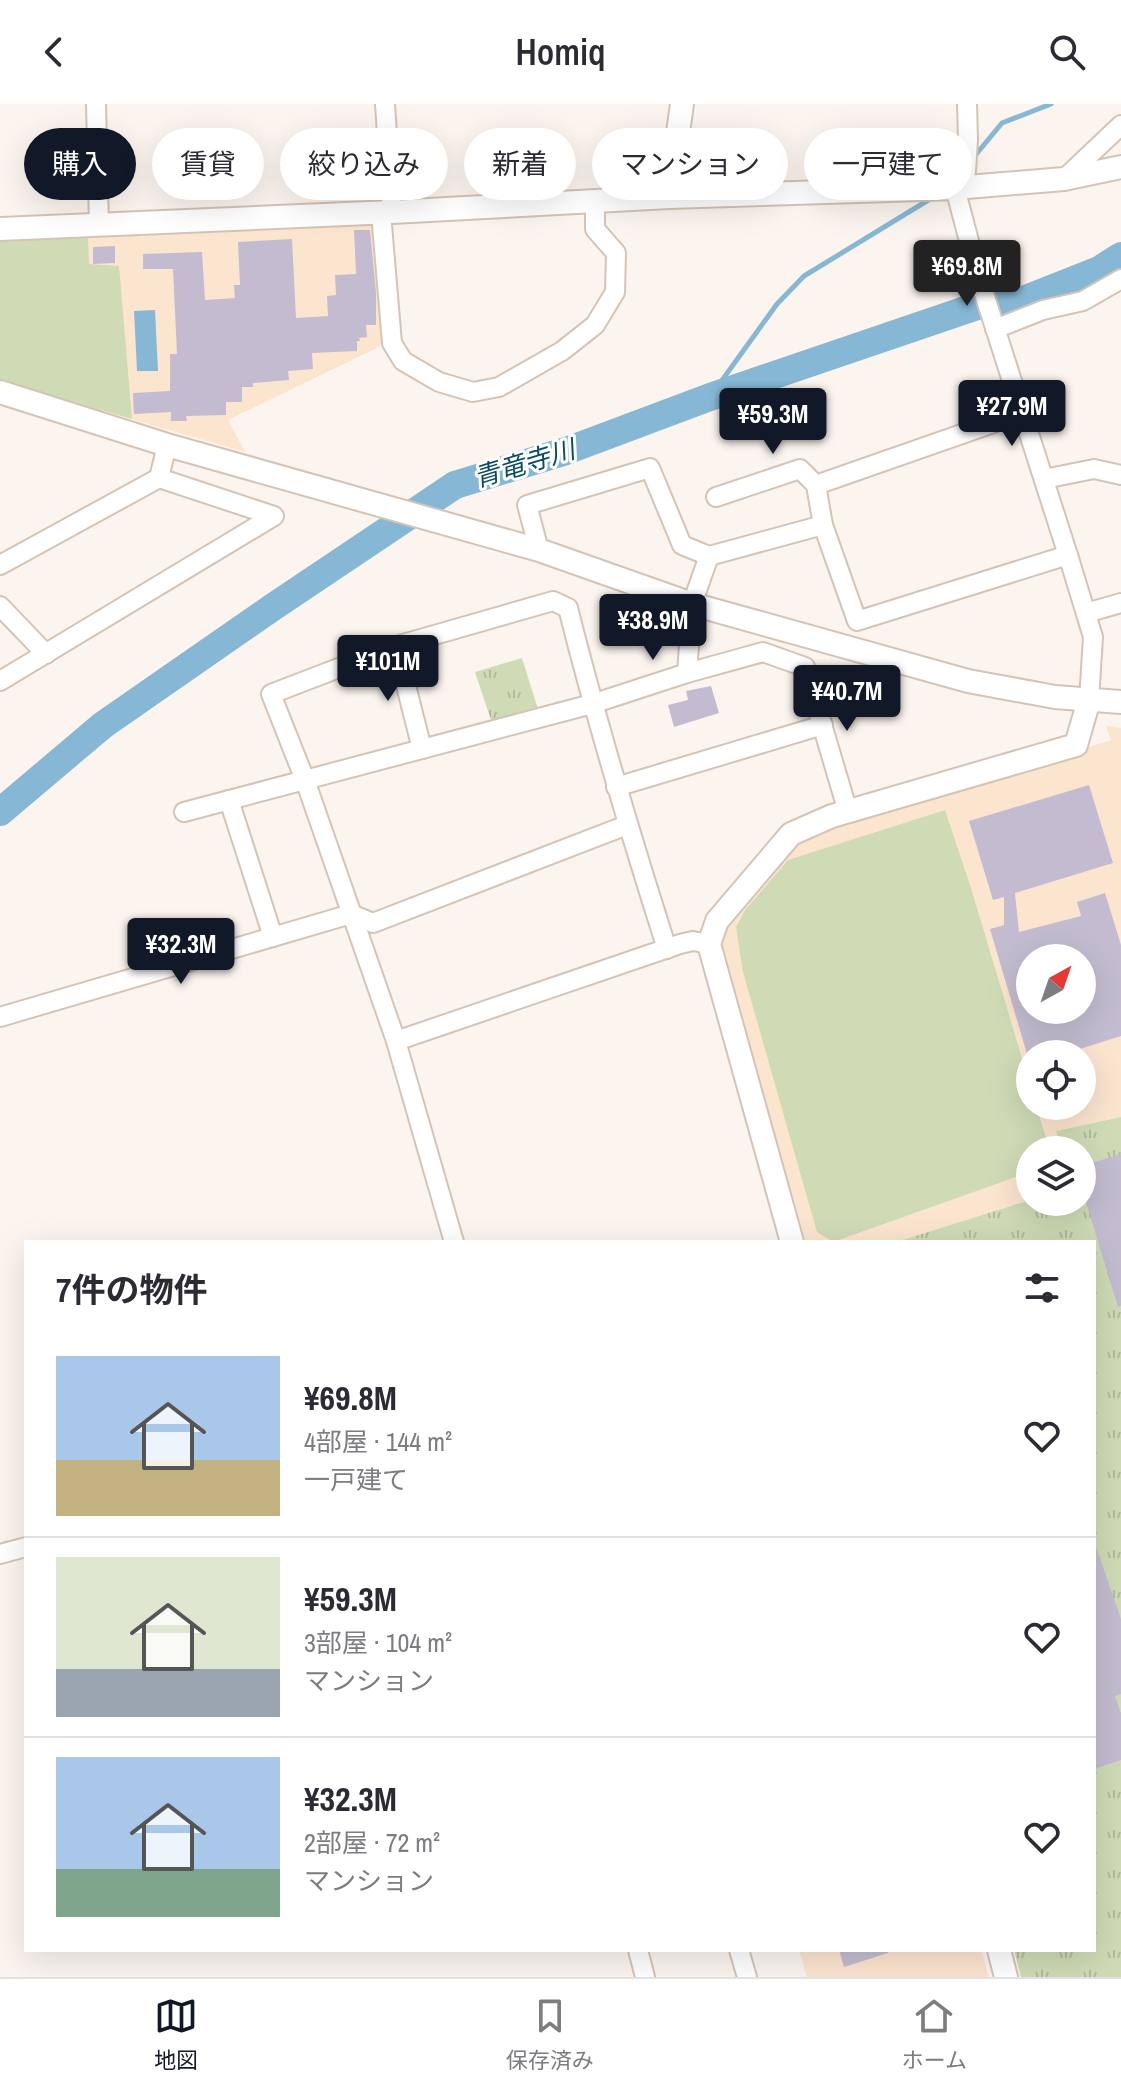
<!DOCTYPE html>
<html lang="ja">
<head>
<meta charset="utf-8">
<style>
	body { margin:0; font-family:"Archivo Narrow","Noto Sans JP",sans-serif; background:#f7f7f7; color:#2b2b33; height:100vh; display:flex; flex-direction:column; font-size:30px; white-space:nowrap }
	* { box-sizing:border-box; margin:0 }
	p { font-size:26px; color:#7c7c81 }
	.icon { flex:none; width:44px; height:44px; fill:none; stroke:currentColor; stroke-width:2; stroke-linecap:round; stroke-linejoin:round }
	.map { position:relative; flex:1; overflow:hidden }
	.sheet { position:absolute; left:24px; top:1136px; width:1072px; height:712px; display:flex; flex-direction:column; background:#fff; border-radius:0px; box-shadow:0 8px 32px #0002 }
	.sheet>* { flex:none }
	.banner { position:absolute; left:24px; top:24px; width:1074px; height:72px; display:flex; gap:16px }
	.needle { width:52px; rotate:40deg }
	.tools { position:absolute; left:1016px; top:840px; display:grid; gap:16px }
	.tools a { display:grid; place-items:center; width:80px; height:80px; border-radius:50%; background:#fff; box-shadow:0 8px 32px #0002; font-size:40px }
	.price { position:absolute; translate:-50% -68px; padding:0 18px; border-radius:8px; background:#111827; color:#fff; font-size:26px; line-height:52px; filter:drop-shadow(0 2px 4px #0008) }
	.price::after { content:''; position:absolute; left:50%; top:48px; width:24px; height:18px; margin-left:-12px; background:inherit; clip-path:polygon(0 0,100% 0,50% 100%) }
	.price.active { background:#222; color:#fff }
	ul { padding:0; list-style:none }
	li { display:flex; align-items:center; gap:24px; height:200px; padding:0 32px }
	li+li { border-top:2px solid #e1e1e2 }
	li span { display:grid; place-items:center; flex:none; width:224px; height:160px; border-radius:0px; color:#555 }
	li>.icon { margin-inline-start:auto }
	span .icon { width:96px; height:96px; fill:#fffc; stroke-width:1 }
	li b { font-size:34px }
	h2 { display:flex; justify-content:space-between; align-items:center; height:96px; padding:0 32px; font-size:34px }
	.chip { padding:0 28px; border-radius:36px; background:#fff; box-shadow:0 8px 32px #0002; font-size:28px; line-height:72px }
	.chip.active { background:#111827; color:#fff }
	header { display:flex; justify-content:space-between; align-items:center; height:104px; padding:0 32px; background:#fff; font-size:36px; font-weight:600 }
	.tab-bar { display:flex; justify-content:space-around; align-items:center; height:112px; border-top:2px solid #e1e1e2; background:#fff; font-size:22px; color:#7c7c81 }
	.tab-bar a { display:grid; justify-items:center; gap:4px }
	.tab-bar .active { color:#111827 }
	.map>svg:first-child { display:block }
	.built { fill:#fce5cf; fill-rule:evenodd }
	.grass { fill:#cedbb5 }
	.park { fill:url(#park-tufts) }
	.water { fill:#86b8d5 }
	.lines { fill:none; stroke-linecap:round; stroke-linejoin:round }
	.stream { stroke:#86b8d5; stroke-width:5 }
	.river { stroke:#86b8d5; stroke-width:28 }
	.building { fill:#c3bcd0; fill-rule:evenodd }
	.minor-casing { stroke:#d5c4b5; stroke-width:22 }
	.tertiary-casing { stroke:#d5c4b5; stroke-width:26 }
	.minor { stroke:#fff; stroke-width:18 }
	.tertiary { stroke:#fff; stroke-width:22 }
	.labels { text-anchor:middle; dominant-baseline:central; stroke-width:6; stroke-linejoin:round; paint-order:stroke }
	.water-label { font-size:26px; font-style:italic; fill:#094a67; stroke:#fff }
</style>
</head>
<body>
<header><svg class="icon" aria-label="back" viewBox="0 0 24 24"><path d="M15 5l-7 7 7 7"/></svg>Homiq<svg class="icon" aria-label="search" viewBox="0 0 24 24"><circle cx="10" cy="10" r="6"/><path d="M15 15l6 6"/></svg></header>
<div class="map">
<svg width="1121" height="1873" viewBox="0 0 1121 1873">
	<defs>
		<pattern id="park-tufts" width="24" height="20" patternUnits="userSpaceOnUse" patternTransform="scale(2)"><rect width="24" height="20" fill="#cedbb5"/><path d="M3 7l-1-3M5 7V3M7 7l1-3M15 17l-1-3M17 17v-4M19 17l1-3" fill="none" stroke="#b2bc9c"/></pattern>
	</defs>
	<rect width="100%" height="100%" fill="#fcf5ef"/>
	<g class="built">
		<polygon points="379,117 383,241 228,316 245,348 0,277 0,135"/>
		<path d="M1106,622l15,2v389l-65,14 6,19h-32v50l-134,42h-90l-86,-281 1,-24 4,-12 77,-88 309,-97zM1030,854h52v52h-52zM1030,950h52v52h-52z"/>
		<polygon points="799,1846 981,1846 989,1873 807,1873"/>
	</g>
	<g class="grass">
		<polygon points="88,131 89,160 119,162 132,315 0,277 0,135"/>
		<polygon points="945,706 971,784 1030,981 1030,1002 1036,1002 1050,1046 1030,1046 1030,1068 833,1138 817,1128 743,868 736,823 745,806 788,756"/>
	</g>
	<g class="park">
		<polygon points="522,554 538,605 492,619 475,568"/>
		<polygon points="1121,1013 1121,1873 1021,1873 1014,1846 1094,1846 1094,1138 896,1138 1030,1096 1030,1098 1082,1098 1082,1046 1062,1046 1056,1027"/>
	</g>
	<polygon class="water" points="155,206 158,267 137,267 134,207"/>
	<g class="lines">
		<g class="stream">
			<polyline points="973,54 1002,19 1051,0"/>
			<polyline points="710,293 777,200 804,172 935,92"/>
		</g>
		<polyline class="river" points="0,708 103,621 273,503 455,381 566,347 710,293 986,199 1018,198 1099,166 1121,152"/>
	</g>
	<g class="building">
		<polygon points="354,126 370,126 376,188 376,221 366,221 367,233 359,234 360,237 357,237 357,247 312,249 313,265 288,267 289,276 253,279 253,283 242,283 242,298 226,298 226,311 186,312 187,317 171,317 171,308 134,310 133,289 170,287 170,250 177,250 173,165 143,165 143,150 202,148 205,196 235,194 234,181 240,181 238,138 292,135 296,214 328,212 327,192 336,191 335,171 356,170"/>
		<polygon points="115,142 115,159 93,160 93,143"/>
		<polygon points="711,582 719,609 674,623 668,601 688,596 686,587"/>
		<path d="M1089,681l24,78 -98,30 4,39 62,-16 -4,-14 28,-9 16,52v91l-57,18h-37l-37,-125 14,-4v-28l-11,3 -24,-79zM1030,854h52v52h-52z"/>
		<polygon points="1121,1050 1121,1202 1118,1203 1082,1085 1082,1062"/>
		<polygon points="1094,1443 1096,1443 1121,1515 1121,1590 1115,1592 1121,1610 1121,1656 1094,1665"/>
		<polygon points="839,1846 888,1846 888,1849 844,1863"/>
	</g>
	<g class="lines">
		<defs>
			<g id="minor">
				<polyline points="96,0 99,121"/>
				<polyline points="385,0 392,108"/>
				<polyline points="967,0 968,36 966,67 955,84 978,171 1068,451 1093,533 1089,596"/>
				<polyline points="1064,75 1121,21"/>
				<polyline points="381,109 392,239 403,257 439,278 473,288 499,283 562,247 595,221 615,188 616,149 595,125 595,97"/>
				<polyline points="995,225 1043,206 1083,197 1121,175"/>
				<polyline points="159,374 167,341"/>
				<polyline points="1044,375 1094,365 1121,371"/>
				<polyline points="816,381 1022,309"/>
				<polyline points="716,393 800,365 816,381 823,421"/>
				<polyline points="539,446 527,401 650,364 682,441 709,452 823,421 857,517 1068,451"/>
				<polyline points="0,461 159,374 274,412 0,577"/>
				<polyline points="0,502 46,550"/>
				<polyline points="1086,509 1121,499"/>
				<polyline points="396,542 422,645"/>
				<polyline points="687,569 763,548 805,563 848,708"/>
				<polyline points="616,683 823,621"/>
				<polyline points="229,696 273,833"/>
				<polyline points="184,708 592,600 687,569 692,500 709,452"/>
				<polyline points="0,913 351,810 373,819 627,721"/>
				<polyline points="396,937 680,840 693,837 709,840"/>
				<path d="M454,1138l-58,-201 -91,-261 -34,-86 125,-48 157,-45 15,7c29,115 63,228 99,341"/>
				<polyline points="0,1450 26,1443"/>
				<polyline points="638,1846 645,1873"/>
				<polyline points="739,1846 747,1873"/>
			</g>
			<g id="tertiary">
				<polyline points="669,93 682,0"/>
				<polyline points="0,125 392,108 669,93 955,84 1064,75 1121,63"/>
				<polyline points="0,288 167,341 539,446 692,500 968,577 1055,593 1121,598"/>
				<polyline points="792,1138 709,840 717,817 791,730 832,712 1076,641 1089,596"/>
				<polyline points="999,1846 1006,1873"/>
			</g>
		</defs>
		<use href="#minor" class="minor-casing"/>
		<use href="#tertiary" class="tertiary-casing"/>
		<use href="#minor" class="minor"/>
		<use href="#tertiary" class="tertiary"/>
	</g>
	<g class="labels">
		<g class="water-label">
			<text transform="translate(524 359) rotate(-17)">青竜寺川</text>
		</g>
	</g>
</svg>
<div class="tools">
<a><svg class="needle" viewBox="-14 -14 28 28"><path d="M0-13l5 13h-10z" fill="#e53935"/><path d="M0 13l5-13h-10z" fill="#7c7c81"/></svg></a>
<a><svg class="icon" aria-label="locate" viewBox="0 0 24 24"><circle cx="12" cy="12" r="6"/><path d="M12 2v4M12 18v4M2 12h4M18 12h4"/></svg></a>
<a><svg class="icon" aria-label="layers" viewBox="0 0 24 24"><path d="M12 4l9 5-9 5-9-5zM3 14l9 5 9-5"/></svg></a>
</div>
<b class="price active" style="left:967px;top:204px">¥69.8M</b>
<b class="price" style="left:1012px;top:344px">¥27.9M</b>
<b class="price" style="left:773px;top:352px">¥59.3M</b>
<b class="price" style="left:653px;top:558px">¥38.9M</b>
<b class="price" style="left:388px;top:599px">¥101M</b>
<b class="price" style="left:847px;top:629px">¥40.7M</b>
<b class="price" style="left:181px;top:882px">¥32.3M</b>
<div class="banner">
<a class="chip active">購入</a>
<a class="chip">賃貸</a>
<a class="chip">絞り込み</a>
<a class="chip">新着</a>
<a class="chip">マンション</a>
<a class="chip">一戸建て</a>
</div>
<section class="sheet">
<h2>7件の物件<svg class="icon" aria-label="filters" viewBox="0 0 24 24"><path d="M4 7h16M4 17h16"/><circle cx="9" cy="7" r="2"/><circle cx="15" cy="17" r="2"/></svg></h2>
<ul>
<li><span style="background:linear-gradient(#a9c7e8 65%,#c2b280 0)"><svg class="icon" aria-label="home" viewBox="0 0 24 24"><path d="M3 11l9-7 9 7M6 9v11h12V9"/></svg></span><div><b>¥69.8M</b><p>4部屋 · 144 m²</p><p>一戸建て</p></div><svg class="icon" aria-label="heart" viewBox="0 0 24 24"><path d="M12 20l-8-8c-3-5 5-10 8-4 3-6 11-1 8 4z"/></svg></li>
<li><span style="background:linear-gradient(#dfe7d0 70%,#9aa5b1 0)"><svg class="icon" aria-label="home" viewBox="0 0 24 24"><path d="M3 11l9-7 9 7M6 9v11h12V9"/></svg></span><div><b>¥59.3M</b><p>3部屋 · 104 m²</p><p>マンション</p></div><svg class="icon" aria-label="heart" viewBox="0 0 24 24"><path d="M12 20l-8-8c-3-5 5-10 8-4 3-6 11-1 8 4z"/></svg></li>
<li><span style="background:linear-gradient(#a9c7e8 70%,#7fa58c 0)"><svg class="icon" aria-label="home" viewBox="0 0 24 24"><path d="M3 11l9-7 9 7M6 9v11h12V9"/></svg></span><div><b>¥32.3M</b><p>2部屋 · 72 m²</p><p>マンション</p></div><svg class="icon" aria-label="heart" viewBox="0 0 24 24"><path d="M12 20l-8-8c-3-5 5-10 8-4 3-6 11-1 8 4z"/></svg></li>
</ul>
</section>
</div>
<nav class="tab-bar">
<a class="active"><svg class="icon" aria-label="map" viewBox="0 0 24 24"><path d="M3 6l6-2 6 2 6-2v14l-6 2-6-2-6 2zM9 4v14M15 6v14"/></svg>地図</a>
<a><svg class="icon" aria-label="saved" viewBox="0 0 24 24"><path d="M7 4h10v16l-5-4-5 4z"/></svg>保存済み</a>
<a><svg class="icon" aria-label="home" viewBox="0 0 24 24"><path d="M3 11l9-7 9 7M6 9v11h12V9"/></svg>ホーム</a>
</nav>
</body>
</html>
